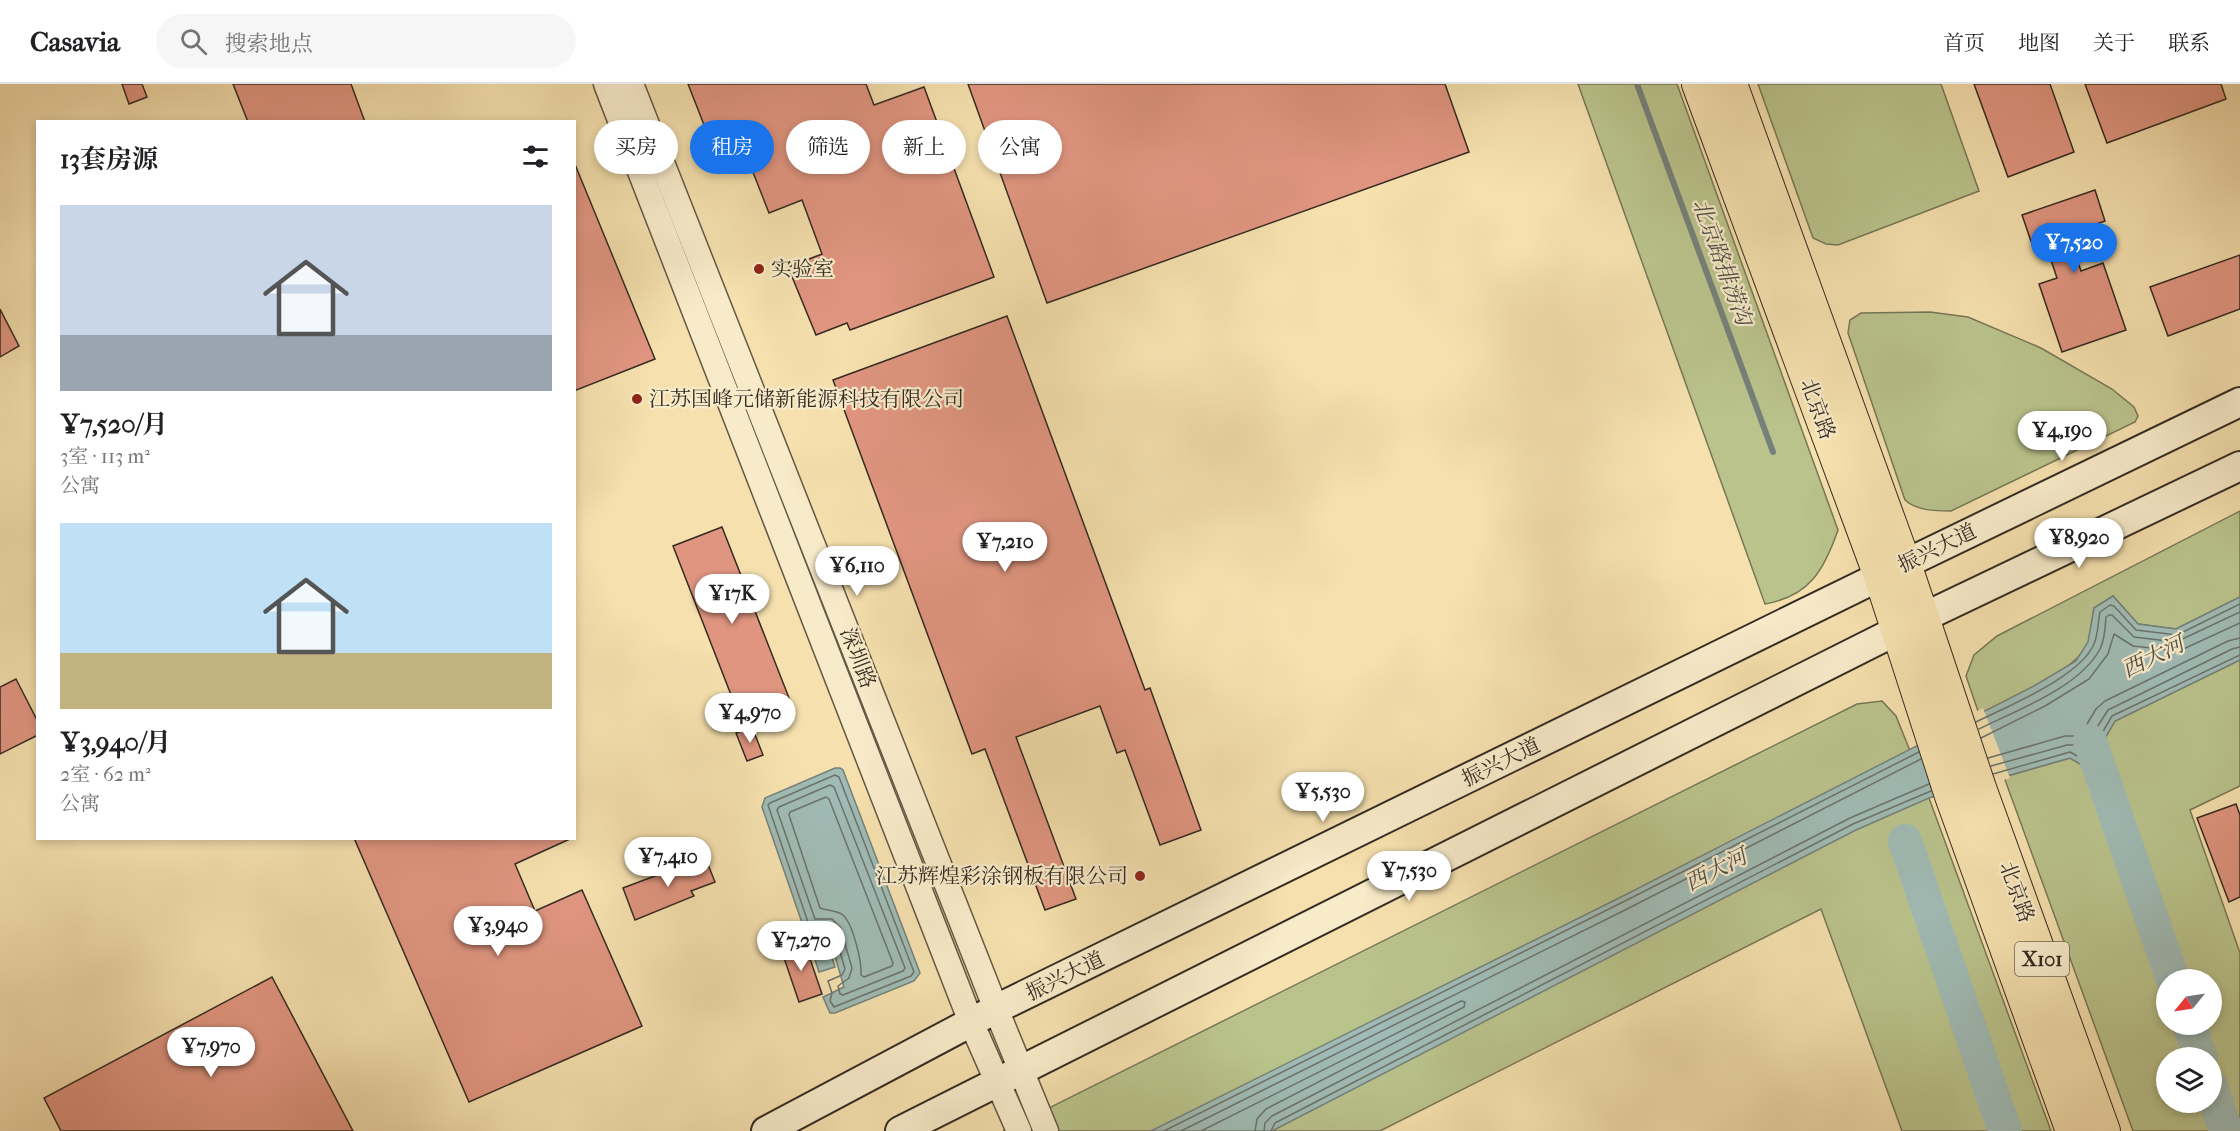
<!DOCTYPE html>
<html lang="zh">
<head>
<meta charset="utf-8">
<style>
	body { margin:0; font-family:"IM FELL French Canon","Noto Serif SC",serif; background:#f6f6f6; color:#202124; height:100vh; display:flex; flex-direction:column; font-size:22px; white-space:nowrap }
	* { box-sizing:border-box; margin:0 }
	p { font-size:20px; color:#757577 }
	.icon { flex:none; width:33px; height:33px; fill:none; stroke:currentColor; stroke-width:2; stroke-linecap:round; stroke-linejoin:round }
	.map { position:relative; flex:1; overflow:hidden }
	.side { position:absolute; left:36px; top:36px; width:540px; height:720px; display:flex; flex-direction:column; background:#fff; border-radius:0px; box-shadow:0 3px 9px #0003 }
	.side>* { flex:none }
	.top-card { position:absolute; left:594px; top:36px; width:570px; height:54px; display:flex; gap:12px }
	.needle { width:39px; rotate:240deg }
	.fabs { position:absolute; left:2156px; top:885px; display:grid; gap:12px }
	.fabs a { display:grid; place-items:center; width:66px; height:66px; border-radius:50%; background:#fff; box-shadow:0 3px 9px #0003; font-size:30px }
	.price { position:absolute; translate:-50% -51px; padding:0 14px; border-radius:21px; background:#fff; color:#222; font-size:20px; line-height:39px; filter:drop-shadow(0 2px 3px #0008) }
	.price::after { content:''; position:absolute; left:50%; top:36px; width:18px; height:14px; margin-left:-9px; background:inherit; clip-path:polygon(0 0,100% 0,50% 100%) }
	.price.current { background:#1a73e8; color:#fff }
	ul { padding:0; list-style:none }
	li { display:grid; align-content:center; gap:12px; height:318px; padding:0 24px }
	li span { display:grid; place-items:center; height:186px; border-radius:0px; color:#555 }
	li>.icon { margin-inline-start:auto }
	span .icon { width:108px; height:108px; fill:#fffc; stroke-width:1 }
	li b { font-size:26px }
	h2 { display:flex; justify-content:space-between; align-items:center; height:72px; padding:0 24px; font-size:26px }
	.chip { padding:0 21px; border-radius:27px; background:#fff; box-shadow:0 3px 9px #0003; font-size:21px; line-height:54px }
	.chip.current { background:#1a73e8; color:#fff }
	header { display:flex; align-items:center; gap:36px; box-sizing:border-box; height:84px; padding:0 30px; background:#fff; border-bottom:2px solid #e0e0e0 }
	header strong { font-size:28px }
	nav { display:flex; gap:33px; margin-inline-start:auto; font-size:21px }
	.search { width:420px; height:54px; background:#f6f6f6; display:flex; align-items:center; gap:15px; box-sizing:border-box; padding:0 21px; border-radius:33px; color:#757577; font-size:22px }
	.map>svg:first-child { display:block }
	.green { fill:#bac38c; stroke:#777757; stroke-width:1.5; fill-rule:evenodd }
	.water { fill:#a0bbb5; stroke:#75817a; stroke-width:1.5 }
	.pier { fill:#f5e0ae }
	.lines { fill:none; stroke-linecap:round; stroke-linejoin:round }
	.shore { stroke:#6a736c; stroke-width:1.5 }
	.stream { stroke:#75817a; stroke-width:6 }
	.river { stroke:#a0bbb5; stroke-width:34 }
	.building { fill:#e09580; stroke:#342b22; stroke-width:1.5 }
	.tertiary-casing { stroke:#645845; stroke-width:27 }
	.secondary-casing { stroke:#342b22; stroke-width:32 }
	.primary-casing { stroke:#342b22; stroke-width:34 }
	.tertiary { stroke:#f8ebca; stroke-width:24 }
	.secondary { stroke:#f8ebca; stroke-width:28 }
	.primary { stroke:#f5e0ae; stroke-width:32 }
	.poi-dot { fill:#8f2418; stroke:#f8ebca; stroke-width:2 }
	.labels { text-anchor:middle; dominant-baseline:central; stroke-width:4.5; stroke-linejoin:round; paint-order:stroke }
	.shield { fill:#f8ebca; stroke:#6f6554; stroke-width:1.5 }
	.shield-label { font-size:20px; font-weight:bold; fill:#342b22 }
	.poi-label { font-size:21px; fill:#342b22; stroke:#f8ebca; text-anchor:start }
	.street-label { font-size:21px; fill:#342b22; stroke:#f8ebca }
	.water-label { font-size:22px; font-style:italic; fill:#4f4f47; stroke:#f8ebca }
</style>
</head>
<body>
<header>
<strong>Casavia</strong>
<div class="search"><svg class="icon" aria-label="search" viewBox="0 0 24 24"><circle cx="10" cy="10" r="6"/><path d="M15 15l6 6"/></svg>搜索地点</div>
<nav><a>首页</a><a>地图</a><a>关于</a><a>联系</a></nav>
</header>
<div class="map">
<svg width="2240" height="1047" viewBox="0 0 2240 1047">
	<rect width="100%" height="100%" fill="#f5e0ae"/>
	<filter id="stains"><feTurbulence type="fractalNoise" baseFrequency=".00333" numOctaves="4"/><feColorMatrix values="0 0 0 0 .2 0 0 0 0 .09 0 0 0 0 .02 0 0 0 .5 -.17"/></filter>
	<radialGradient id="worn" r=".72"><stop offset=".6" stop-color="#630" stop-opacity="0"/><stop offset="1" stop-color="#630" stop-opacity=".3"/></radialGradient>
	<g class="green">
		<path d="M1578,0h99l161,446c-14,40 -28,66 -73,74z"/>
		<polygon points="1758,0 1941,0 1979,107 1838,161 1826,160 1813,154"/>
		<path d="M1930,228l38,5 73,31 71,41 22,18 4,9 -3,6 -184,89c-15,0 -34,0 -46,-11l-57,-167 2,-13 11,-7z"/>
		<path d="M2240,427v86l-64,32 -38,-5 -25,-28 -19,12c-2,11 -2,23 -5,33 -10,30 -82,59 -110,73l-13,-38 8,-21 23,-19z"/>
		<path d="M2240,576v126l-50,24 50,143v178h-107l-129,-354 66,-19 17,10 18,17 9,-2 -14,-36 15,-26zM2166,896h45v44h-45zM2166,974h45v44h-45z"/>
		<polygon points="1882,617 1896,632 1929,714 2051,1047 1902,1047 1821,825 1380,1047 1003,1047 1857,620"/>
	</g>
	<g class="water">
		<polygon points="2113,512 2138,540 2176,545 2240,513 2240,576 2115,637 2100,663 2114,700 2105,701 2087,684 2070,674 1929,714 1856,746 1272,1047 1151,1047 1621,813 2034,602 2076,577 2088,558 2094,524"/>
		<polygon points="835,684 840,684 843,686 920,889 914,897 835,929 830,929 823,913 844,903 828,848 807,853 762,723 765,714"/>
		<polygon points="825,851 835,883 819,888 809,857"/>
	</g>
	<polygon class="pier" points="1983,624 2010,694 1938,715 1917,658"/>
	<g class="lines">
		<g class="shore">
			<path d="M1976,638c32,-16 104,-45 118,-78 4,-9 4,-22 6,-32l10,-7 4,1 22,24 41,5 63,-31"/>
			<path d="M1979,645c38,-19 100,-41 121,-80 5,-9 5,-22 6,-32l3,-2h3l22,22 42,5 64,-30"/>
			<polyline points="1981,654 2045,622 2089,595 2108,570 2114,550 2133,562 2179,567 2240,539"/>
			<polyline points="1988,674 2065,652 2080,652 2096,625 2105,617 2228,557 2240,554"/>
			<polyline points="1991,682 2067,661 2074,661 2085,665 2089,656 2108,626 2232,565 2240,563"/>
			<polyline points="1993,690 2070,668 2099,684 2100,681 2095,661 2112,632 2240,571"/>
			<polygon points="835,691 839,693 914,888 911,892 834,923 830,917 832,909 828,897 842,891 845,885 834,847 828,842 813,845 810,844 768,721 770,719"/>
			<polygon points="830,701 834,703 905,884 903,887 843,911 840,910 838,902 849,894 852,884 840,843 832,835 815,835 777,726 779,723"/>
			<path d="M826,713l3,2 64,164 -1,3 -28,11 -3,-2c1,-13 -8,-51 -18,-60 -7,-5 -15,-4 -23,-7l-31,-93 1,-3z"/>
			<polyline points="1164,1047 1623,818 1919,668"/>
			<polyline points="1181,1047 1627,825 1921,675"/>
			<polyline points="1201,1047 1461,917 1465,918 1464,923 1266,1025 1257,1035 1255,1047"/>
			<polyline points="1264,1047 1265,1039 1272,1032 1850,734 1929,700"/>
			<polyline points="1271,1047 1275,1039 1853,740 1931,707"/>
		</g>
		<polyline class="stream" points="1637,0 1773,368"/>
		<g class="river">
			<polyline points="2090,657 2173,896"/>
			<polyline points="1905,757 2005,1047"/>
			<polyline points="2189,940 2201,974"/>
			<polyline points="2211,1003 2226,1047"/>
		</g>
	</g>
	<g class="building">
		<polygon points="122,0 142,0 147,13 129,20"/>
		<polygon points="233,0 351,0 365,38 248,38"/>
		<polygon points="688,0 866,0 874,21 924,3 994,193 850,246 847,239 816,251 788,183 822,170 802,116 769,129 734,40 708,51"/>
		<polygon points="968,0 1445,0 1469,68 1047,219"/>
		<polygon points="1974,0 2050,0 2074,68 2008,93"/>
		<polygon points="2085,0 2221,0 2226,15 2107,59"/>
		<polygon points="574,78 655,275 574,307"/>
		<polygon points="2095,106 2105,137 2068,150 2081,187 2103,179 2126,246 2062,268 2039,200 2057,194 2045,158 2033,163 2022,131"/>
		<polygon points="2240,171 2240,225 2168,252 2150,203"/>
		<polygon points="0,225 19,262 0,273"/>
		<polygon points="1007,232 1145,606 1150,604 1201,746 1160,761 1125,666 1117,669 1100,622 1016,653 1076,815 1045,826 985,665 972,670 833,296"/>
		<polygon points="722,443 791,619 742,639 673,462"/>
		<polygon points="16,595 38,638 38,651 0,670 0,603"/>
		<polygon points="752,643 763,671 747,677 736,649"/>
		<polygon points="2236,720 2240,731 2240,813 2229,818 2197,734"/>
		<polygon points="354,754 572,754 515,780 535,827 582,806 642,942 469,1018"/>
		<polygon points="705,773 715,798 691,807 694,812 635,836 623,804"/>
		<polygon points="804,857 822,910 799,918 781,865"/>
		<polygon points="272,893 353,1047 61,1047 44,1014"/>
	</g>
	<g class="lines">
		<defs>
			<g id="tertiary">
				<polyline points="606,0 971,938 1019,1047"/>
				<polyline points="631,0 996,925 1046,1047"/>
			</g>
			<g id="secondary">
				<polyline points="766,1047 996,925 1905,480 2240,318"/>
				<polyline points="900,1047 1922,534 2240,382"/>
			</g>
			<g id="primary">
				<polyline points="1698,0 1880,492 1951,712 2072,1047"/>
				<polyline points="1731,0 1905,480 1980,704 2104,1047"/>
			</g>
		</defs>
		<use href="#tertiary" class="tertiary-casing"/>
		<use href="#secondary" class="secondary-casing"/>
		<use href="#primary" class="primary-casing"/>
		<use href="#tertiary" class="tertiary"/>
		<use href="#secondary" class="secondary"/>
		<use href="#primary" class="primary"/>
	</g>
	<g class="poi-dot">
		<circle cx="759" cy="185" r="6"/>
		<circle cx="637" cy="315" r="6"/>
		<circle cx="1140" cy="792" r="6"/>
	</g>
	<g class="labels">
		<rect class="shield" x="2015" y="858" width="54" height="34" rx="4.5"/>
		<g class="shield-label">
			<text x="2042" y="875">X101</text>
		</g>
		<g class="poi-label">
			<text x="771" y="185">实验室</text>
			<text x="649" y="315">江苏国峰元储新能源科技有限公司</text>
			<text x="1128" y="792" text-anchor="end">江苏辉煌彩涂钢板有限公司</text>
		</g>
		<g class="street-label">
			<text transform="translate(1818 325) rotate(70)">北京路</text>
			<text transform="translate(1937 464) rotate(-26)">振兴大道</text>
			<text transform="translate(858 574) rotate(69)">深圳路</text>
			<text transform="translate(1501 678) rotate(-26)">振兴大道</text>
			<text transform="translate(2017 808) rotate(70)">北京路</text>
			<text transform="translate(1065 892) rotate(-26)">振兴大道</text>
		</g>
		<g class="water-label">
			<text transform="translate(1722 178) rotate(70)">北京路排涝沟</text>
			<text transform="translate(2153 573) rotate(-26)">西大河</text>
			<text transform="translate(1716 786) rotate(-27)">西大河</text>
		</g>
	</g>
	<rect width="100%" height="100%" filter="url(#stains)"/>
	<rect width="100%" height="100%" fill="url(#worn)"/>
</svg>
<div class="fabs">
<a><svg class="needle" viewBox="-14 -14 28 28"><path d="M0-13l5 13h-10z" fill="#e53935"/><path d="M0 13l5-13h-10z" fill="#757577"/></svg></a>
<a><svg class="icon" aria-label="layers" viewBox="0 0 24 24"><path d="M12 4l9 5-9 5-9-5zM3 14l9 5 9-5"/></svg></a>
</div>
<b class="price current" style="left:2074px;top:190px">¥7,520</b>
<b class="price" style="left:2062px;top:378px">¥4,190</b>
<b class="price" style="left:2079px;top:485px">¥8,920</b>
<b class="price" style="left:1005px;top:489px">¥7,210</b>
<b class="price" style="left:857px;top:513px">¥6,110</b>
<b class="price" style="left:732px;top:541px">¥17K</b>
<b class="price" style="left:750px;top:660px">¥4,970</b>
<b class="price" style="left:1323px;top:739px">¥5,530</b>
<b class="price" style="left:668px;top:804px">¥7,410</b>
<b class="price" style="left:1409px;top:818px">¥7,530</b>
<b class="price" style="left:498px;top:873px">¥3,940</b>
<b class="price" style="left:801px;top:888px">¥7,270</b>
<b class="price" style="left:211px;top:994px">¥7,970</b>
<div class="top-card">
<a class="chip">买房</a>
<a class="chip current">租房</a>
<a class="chip">筛选</a>
<a class="chip">新上</a>
<a class="chip">公寓</a>
</div>
<section class="side">
<h2>13套房源<svg class="icon" aria-label="filters" viewBox="0 0 24 24"><path d="M4 7h16M4 17h16"/><circle cx="9" cy="7" r="2"/><circle cx="15" cy="17" r="2"/></svg></h2>
<ul>
<li><span style="background:linear-gradient(#c9d6e8 70%,#9aa5b1 0)"><svg class="icon" aria-label="home" viewBox="0 0 24 24"><path d="M3 11l9-7 9 7M6 9v11h12V9"/></svg></span><div><b>¥7,520/月</b><p>3室 · 113 m²</p><p>公寓</p></div></li>
<li><span style="background:linear-gradient(#bfe0f5 70%,#c2b280 0)"><svg class="icon" aria-label="home" viewBox="0 0 24 24"><path d="M3 11l9-7 9 7M6 9v11h12V9"/></svg></span><div><b>¥3,940/月</b><p>2室 · 62 m²</p><p>公寓</p></div></li>
</ul>
</section>
</div>
</body>
</html>
